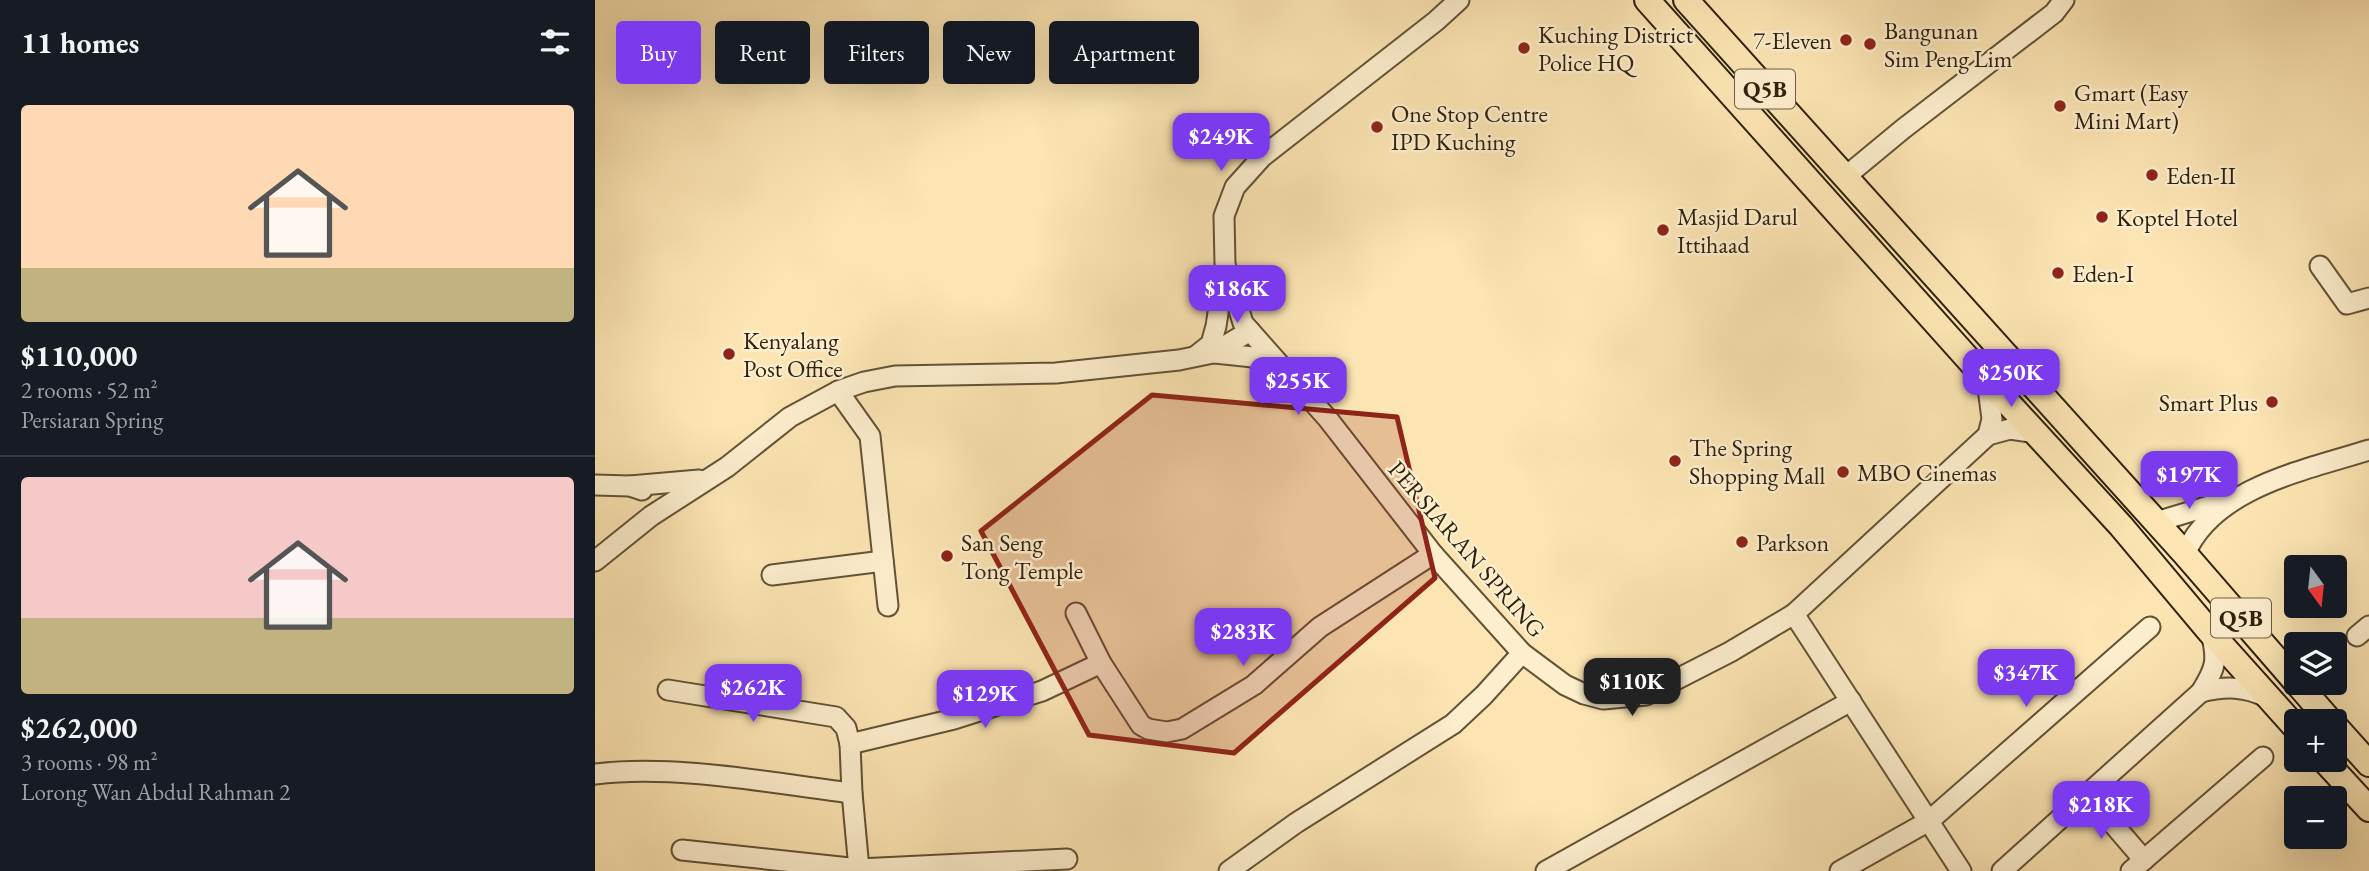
<!DOCTYPE html>
<html lang="en">
<head>
<meta charset="utf-8">
<style>
	body { margin:0; font-family:"EB Garamond",serif; background:#242831; color:#f1f3f6; height:100vh; display:flex; flex-direction:column; font-size:26px; white-space:nowrap }
	* { box-sizing:border-box; margin:0 }
	p { font-size:23px; color:#9ea1a6 }
	.icon { flex:none; width:38px; height:38px; fill:none; stroke:currentColor; stroke-width:2; stroke-linecap:round; stroke-linejoin:round }
	.map { position:relative; flex:1; overflow:hidden }
	.panel { display:flex; flex-direction:column; background:#171b24; width:595px }
	.panel>* { flex:none }
	.guide { position:absolute; left:21px; top:21px; width:665px; height:63px; display:flex; gap:14px }
	.needle { width:46px; rotate:165deg }
	.controls { position:absolute; left:1689px; top:555px; display:grid; gap:14px }
	.controls a { display:grid; place-items:center; width:63px; height:63px; border-radius:7px; background:#171b24; box-shadow:0 7px 28px #0002; font-size:35px }
	.price { position:absolute; translate:-50% -60px; padding:0 16px; border-radius:14px; background:#7c3aed; color:#fff; font-size:23px; line-height:46px; filter:drop-shadow(0 2px 4px #0008) }
	.price::after { content:''; position:absolute; left:50%; top:42px; width:21px; height:16px; margin-left:-10px; background:inherit; clip-path:polygon(0 0,100% 0,50% 100%) }
	.price.active { background:#222; color:#fff }
	ul { padding:0; list-style:none }
	li { display:grid; align-content:center; gap:14px; height:371px; padding:0 21px }
	li+li { border-top:2px solid #363941 }
	li span { display:grid; place-items:center; height:217px; border-radius:7px; color:#555 }
	li>.icon { margin-inline-start:auto }
	span .icon { width:126px; height:126px; fill:#fffc; stroke-width:1 }
	li b { font-size:30px }
	h2 { display:flex; justify-content:space-between; align-items:center; height:84px; padding:0 21px; font-size:30px }
	.tag { padding:0 24px; border-radius:7px; background:#171b24; box-shadow:0 7px 28px #0002; font-size:24px; line-height:63px }
	.tag.active { background:#7c3aed; color:#fff }
	main { display:flex; flex:1; min-height:0 }
	.map>svg:first-child { display:block }
	.lines { fill:none; stroke-linecap:round; stroke-linejoin:round }
	.minor-casing { stroke:#625236; stroke-width:23 }
	.major-casing { stroke:#2f210d; stroke-width:28 }
	.minor { stroke:#fdeece; stroke-width:19 }
	.major { stroke:#fce5b3; stroke-width:24 }
	.marked { fill:#8f2418; fill-opacity:0.2; stroke:#8f2418; stroke-width:5; stroke-linejoin:round }
	.poi-dot { fill:#8f2418; stroke:#fdeece; stroke-width:2.5 }
	.labels { text-anchor:middle; dominant-baseline:central; stroke-width:5; stroke-linejoin:round; paint-order:stroke }
	.shield { fill:#fdeece; stroke:#6d5e47; stroke-width:2 }
	.shield-label { font-size:23px; font-weight:bold; fill:#2f210d }
	.poi-label { font-size:24px; fill:#2f210d; stroke:#fdeece; text-anchor:start }
	.street-label { font-size:24px; fill:#2f210d; stroke:#fdeece }
</style>
</head>
<body>
<main>
<section class="panel">
<h2>11 homes<svg class="icon" aria-label="filters" viewBox="0 0 24 24"><path d="M4 7h16M4 17h16"/><circle cx="9" cy="7" r="2"/><circle cx="15" cy="17" r="2"/></svg></h2>
<ul>
<li><span style="background:linear-gradient(#ffd9b3 75%,#c2b280 0)"><svg class="icon" aria-label="home" viewBox="0 0 24 24"><path d="M3 11l9-7 9 7M6 9v11h12V9"/></svg></span><div><b>$110,000</b><p>2 rooms · 52 m²</p><p>Persiaran Spring</p></div></li>
<li><span style="background:linear-gradient(#f6c9c9 65%,#c2b280 0)"><svg class="icon" aria-label="home" viewBox="0 0 24 24"><path d="M3 11l9-7 9 7M6 9v11h12V9"/></svg></span><div><b>$262,000</b><p>3 rooms · 98 m²</p><p>Lorong Wan Abdul Rahman 2</p></div></li>
</ul>
</section>
<div class="map">
<svg width="1774" height="871" viewBox="0 0 1774 871">
	<rect width="100%" height="100%" fill="#fce5b3"/>
	<filter id="stains"><feTurbulence type="fractalNoise" baseFrequency=".00286" numOctaves="4"/><feColorMatrix values="0 0 0 0 .2 0 0 0 0 .09 0 0 0 0 .02 0 0 0 .5 -.17"/></filter>
	<radialGradient id="worn" r=".72"><stop offset=".6" stop-color="#630" stop-opacity="0"/><stop offset="1" stop-color="#630" stop-opacity=".3"/></radialGradient>
	<g class="lines">
		<defs>
			<g id="minor">
				<polyline points="864,0 841,21 667,157 640,187 629,216 630,264 648,323 733,419 838,554 927,653 970,685 989,694 1008,699 1051,695 1135,652 1199,614 1393,435 1415,429 1442,433"/>
				<polyline points="1250,177 1308,129 1459,13 1469,0"/>
				<polyline points="1725,266 1752,304 1774,298"/>
				<polyline points="620,353 658,357 683,374"/>
				<polyline points="602,355 616,344 621,326 629,274"/>
				<polyline points="1392,380 1397,419 1393,435"/>
				<polyline points="243,391 275,436 293,606"/>
				<polyline points="0,485 35,486 47,490"/>
				<polyline points="35,486 104,480"/>
				<polyline points="1561,522 1634,500"/>
				<path d="M1590,554c29,-67 121,-84 184,-104"/>
				<polyline points="0,561 56,516 132,467 195,417 243,391 269,382 300,376 461,373 584,360 618,353 655,331"/>
				<polyline points="177,575 288,561"/>
				<polyline points="481,613 506,663 546,725 553,729 572,732 587,729 659,685 725,627 838,554"/>
				<polyline points="1199,614 1366,871"/>
				<polyline points="1762,636 1774,626"/>
				<polyline points="73,690 241,717 251,728 255,744 257,793 264,869"/>
				<path d="M1606,692c24,-6 45,-6 67,6"/>
				<polyline points="255,744 359,719 447,691 506,663"/>
				<path d="M0,774c80,-10 176,9 257,19"/>
				<polyline points="1494,796 1549,860"/>
				<polyline points="87,850 264,869 472,859"/>
				<polyline points="634,871 701,823 858,724 889,695 927,653"/>
				<polyline points="951,871 1256,701"/>
				<polyline points="1245,871 1334,821 1555,627"/>
				<path d="M1407,871l199,-179c15,-24 17,-32 10,-59"/>
				<polyline points="1536,871 1668,757"/>
			</g>
			<g id="major">
				<polyline points="1052,0 1392,380 1526,526 1615,632 1701,728"/>
				<polyline points="1091,0 1590,554 1701,682"/>
				<polyline points="1701,682 1735,721"/>
				<polyline points="1740,726 1774,764"/>
				<polyline points="1729,760 1774,809"/>
			</g>
		</defs>
		<use href="#minor" class="minor-casing"/>
		<use href="#major" class="major-casing"/>
		<use href="#minor" class="minor"/>
		<use href="#major" class="major"/>
	</g>
	<path class="marked" d="M557,395l245,22 38,161 -201,175 -145,-18 -108,-204z"/>
	<g class="poi-dot">
		<circle cx="1251" cy="40" r="7"/>
		<circle cx="1275" cy="44" r="7"/>
		<circle cx="929" cy="48" r="7"/>
		<circle cx="1465" cy="106" r="7"/>
		<circle cx="782" cy="127" r="7"/>
		<circle cx="1557" cy="175" r="7"/>
		<circle cx="1507" cy="217" r="7"/>
		<circle cx="1068" cy="230" r="7"/>
		<circle cx="1463" cy="273" r="7"/>
		<circle cx="134" cy="354" r="7"/>
		<circle cx="1677" cy="402" r="7"/>
		<circle cx="1080" cy="461" r="7"/>
		<circle cx="1248" cy="472" r="7"/>
		<circle cx="1147" cy="542" r="7"/>
		<circle cx="352" cy="556" r="7"/>
	</g>
	<g class="labels">
		<g class="shield">
			<rect x="1140" y="69.5" width="60" height="39" rx="5"/>
			<rect x="1616" y="598.5" width="60" height="39" rx="5"/>
		</g>
		<g class="shield-label">
			<text x="1170" y="89">Q5B</text>
			<text x="1646" y="618">Q5B</text>
		</g>
		<g class="poi-label">
			<text x="1289" y="30">Bangunan<tspan x="1289" dy="28">Sim Peng Lim</tspan></text>
			<text x="943" y="34">Kuching District<tspan x="943" dy="28">Police HQ</tspan></text>
			<text x="1237" y="40" text-anchor="end">7-Eleven</text>
			<text x="1479" y="92">Gmart (Easy<tspan x="1479" dy="28">Mini Mart)</tspan></text>
			<text x="796" y="113">One Stop Centre<tspan x="796" dy="28">IPD Kuching</tspan></text>
			<text x="1571" y="175">Eden-II</text>
			<text x="1082" y="216">Masjid Darul<tspan x="1082" dy="28">Ittihaad</tspan></text>
			<text x="1521" y="217">Koptel Hotel</text>
			<text x="1477" y="273">Eden-I</text>
			<text x="148" y="340">Kenyalang<tspan x="148" dy="28">Post Office</tspan></text>
			<text x="1663" y="402" text-anchor="end">Smart Plus</text>
			<text x="1094" y="447">The Spring<tspan x="1094" dy="28">Shopping Mall</tspan></text>
			<text x="1262" y="472">MBO Cinemas</text>
			<text x="366" y="542">San Seng<tspan x="366" dy="28">Tong Temple</tspan></text>
			<text x="1161" y="542">Parkson</text>
		</g>
		<g class="street-label">
			<text transform="translate(872 549) rotate(49)">PERSIARAN SPRING</text>
		</g>
	</g>
	<rect width="100%" height="100%" filter="url(#stains)"/>
	<rect width="100%" height="100%" fill="url(#worn)"/>
</svg>
<div class="controls">
<a><svg class="needle" viewBox="-14 -14 28 28"><path d="M0-13l5 13h-10z" fill="#e53935"/><path d="M0 13l5-13h-10z" fill="#9ea1a6"/></svg></a>
<a><svg class="icon" aria-label="layers" viewBox="0 0 24 24"><path d="M12 4l9 5-9 5-9-5zM3 14l9 5 9-5"/></svg></a>
<a>+</a>
<a>−</a>
</div>
<b class="price" style="left:626px;top:173px">$249K</b>
<b class="price" style="left:642px;top:325px">$186K</b>
<b class="price" style="left:1416px;top:409px">$250K</b>
<b class="price" style="left:703px;top:417px">$255K</b>
<b class="price" style="left:1594px;top:511px">$197K</b>
<b class="price" style="left:648px;top:668px">$283K</b>
<b class="price" style="left:1431px;top:709px">$347K</b>
<b class="price active" style="left:1037px;top:718px">$110K</b>
<b class="price" style="left:158px;top:724px">$262K</b>
<b class="price" style="left:390px;top:730px">$129K</b>
<b class="price" style="left:1506px;top:841px">$218K</b>
<div class="guide">
<a class="tag active">Buy</a>
<a class="tag">Rent</a>
<a class="tag">Filters</a>
<a class="tag">New</a>
<a class="tag">Apartment</a>
</div>
</div>
</main>
</body>
</html>
